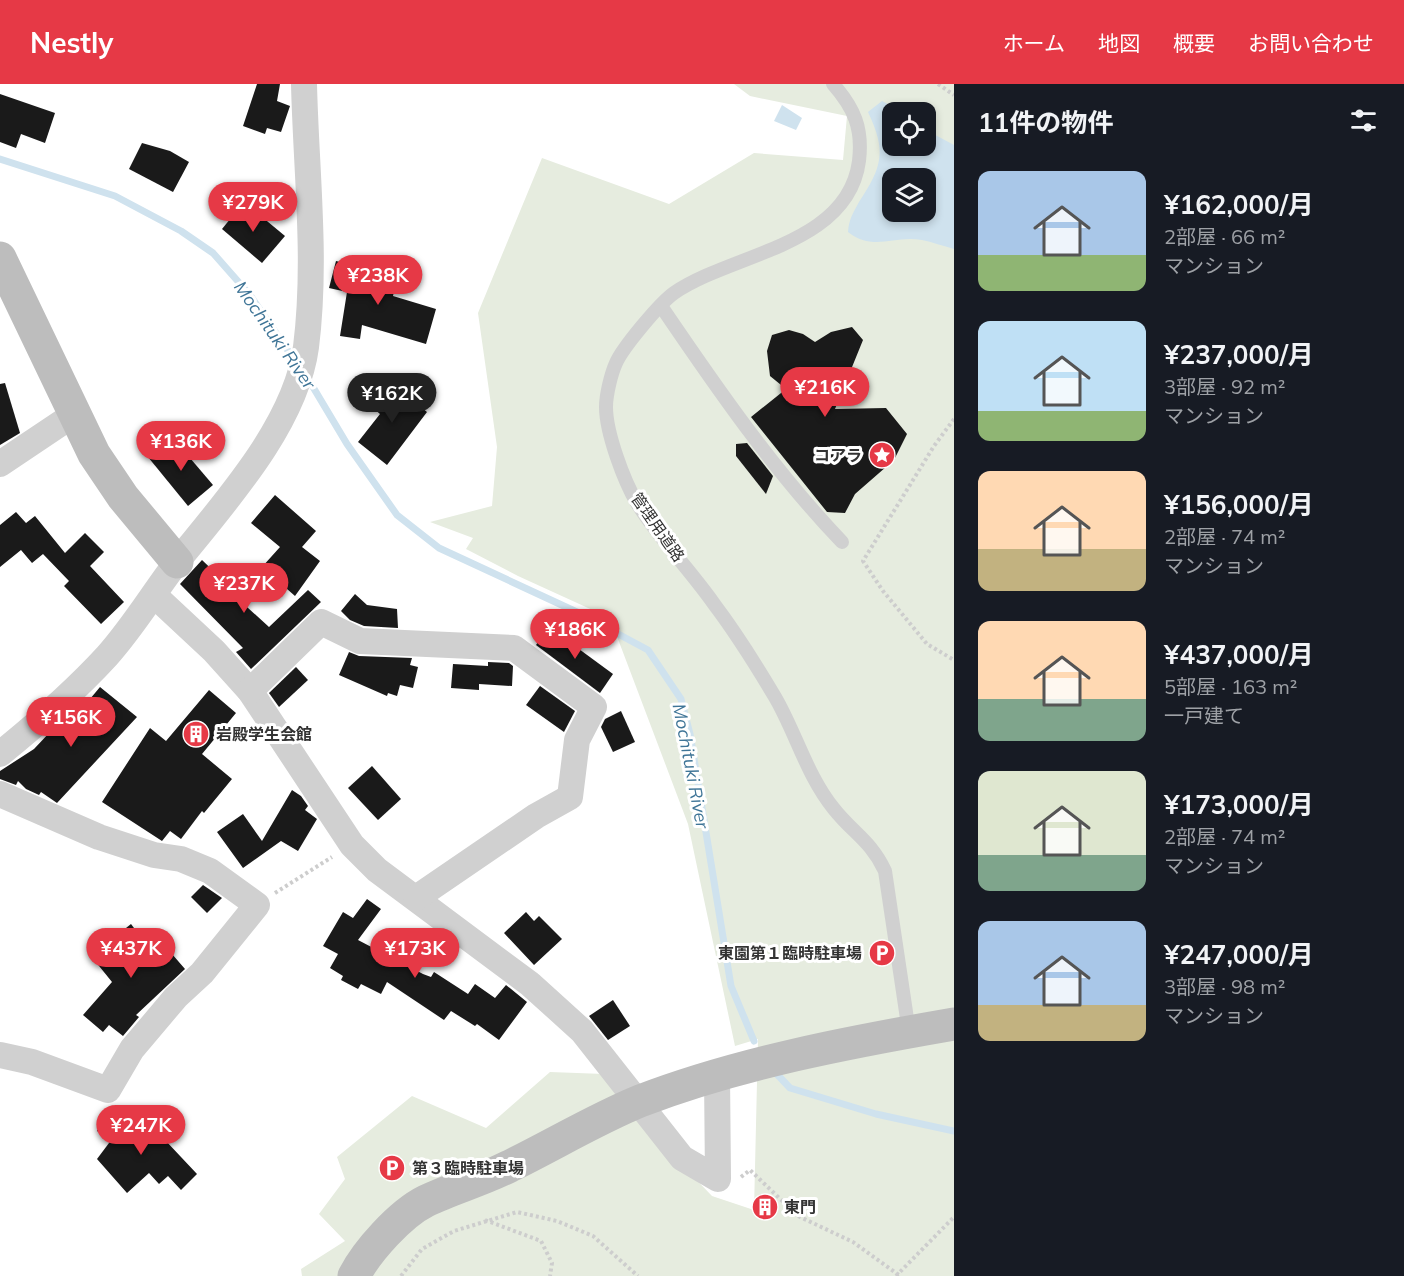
<!DOCTYPE html>
<html lang="ja">
<head>
<meta charset="utf-8">
<style>
	body { margin:0; font-family:Mulish,"Noto Sans JP",sans-serif; background:#242831; color:#f1f3f6; height:100vh; display:flex; flex-direction:column; font-size:22px; white-space:nowrap }
	* { box-sizing:border-box; margin:0 }
	p { font-size:20px; color:#9ea1a6 }
	.icon { flex:none; width:33px; height:33px; fill:none; stroke:currentColor; stroke-width:2; stroke-linecap:round; stroke-linejoin:round }
	.map { position:relative; flex:1; overflow:hidden }
	.drawer { display:flex; flex-direction:column; background:#171b24; width:450px }
	.drawer>* { flex:none }
	.tools { position:absolute; left:882px; top:18px; display:grid; gap:12px }
	.tools a { display:grid; place-items:center; width:54px; height:54px; border-radius:12px; background:#171b24; box-shadow:0 3px 9px #0003; font-size:30px }
	.price { position:absolute; translate:-50% -51px; padding:0 14px; border-radius:21px; background:#e63946; color:#fff; font-size:20px; line-height:39px; filter:drop-shadow(0 2px 3px #0008) }
	.price::after { content:''; position:absolute; left:50%; top:36px; width:18px; height:14px; margin-left:-9px; background:inherit; clip-path:polygon(0 0,100% 0,50% 100%) }
	.price.on { background:#222; color:#fff }
	ul { padding:0; list-style:none }
	li { display:flex; align-items:center; gap:18px; height:150px; padding:0 24px }
	li span { display:grid; place-items:center; flex:none; width:168px; height:120px; border-radius:12px; color:#555 }
	li>.icon { margin-inline-start:auto }
	span .icon { width:72px; height:72px; fill:#fffc; stroke-width:1 }
	li b { font-size:26px }
	h2 { display:flex; justify-content:space-between; align-items:center; height:72px; padding:0 24px; font-size:26px }
	header { display:flex; align-items:center; gap:36px; box-sizing:border-box; height:84px; padding:0 30px; background:#e63946; color:#fff }
	header strong { font-size:28px }
	nav { display:flex; gap:33px; margin-inline-start:auto; font-size:21px }
	main { display:flex; flex:1; min-height:0 }
	.map>svg:first-child { display:block }
	.green { fill:#e6ecdf; fill-rule:evenodd }
	.water { fill:#cfe2ee; fill-rule:evenodd }
	.lines { fill:none; stroke-linecap:round; stroke-linejoin:round }
	.stream { stroke:#cfe2ee; stroke-width:7 }
	.building { fill:#1a1a1a }
	.path { stroke:#cdcdcd; stroke-width:4; stroke-dasharray:3 3; stroke-linecap:butt }
	.lane { stroke:#d0d0d0; stroke-width:14 }
	.street { stroke:#d0d0d0; stroke-width:26 }
	.secondary { stroke:#bdbdbd; stroke-width:33 }
	.labels { text-anchor:middle; dominant-baseline:central; stroke-width:6; stroke-linejoin:round; paint-order:stroke }
	.poi-label { font-size:16px; font-weight:bold; fill:#333; stroke:#fff; text-anchor:start }
	.street-label { font-size:16px; fill:#333; stroke:#fff }
	.water-label { font-size:18px; font-style:italic; fill:#3f7597; stroke:#fff }
</style>
</head>
<body>
<header>
<strong>Nestly</strong>
<nav><a>ホーム</a><a>地図</a><a>概要</a><a>お問い合わせ</a></nav>
</header>
<main>
<div class="map">
<svg width="954" height="1192" viewBox="0 0 954 1192">
	<rect width="100%" height="100%" fill="#fff"/>
	<path class="green" d="M734,0h220v1192h-652l-1,-7 44,-28 -26,-27 26,-35 -8,-22 75,-61 74,32 64,-56 54,2 56,68 52,54 42,14 4,-171 -23,7 -47,-222 -78,-206 -92,-42 -52,-27 7,-11 -43,-16 62,-16 5,-59 -19,-134 64,-155 127,46 85,-51 89,7 4,-44 -97,-20zM892,28h34v34h-34zM892,94h34v34h-34z"/>
	<g class="water">
		<path d="M882,17l21,11h-11v34h34v-16l28,15v104c-11,-3 -22,-7 -32,-9 -29,-5 -48,12 -74,-8 1,-13 5,-19 11,-30 23,-35 28,-50 9,-90zM892,94h34v34h-34z"/>
		<polygon points="782,21 802,34 796,46 774,37"/>
	</g>
	<g class="lines">
		<g class="stream">
			<polyline points="0,75 115,112 181,147 213,169 250,211 295,277"/>
			<polyline points="307,293 347,360 397,431 439,464 579,529 648,566 681,615 690,650 731,902 754,957"/>
			<polyline points="773,986 790,1004 876,1030 954,1047"/>
		</g>
	</g>
	<g class="building">
		<polygon points="257,0 280,0 277,17 290,22 281,48 267,44 265,50 243,42"/>
		<polygon points="0,10 55,29 45,59 21,50 16,64 0,58"/>
		<polygon points="142,59 170,67 189,78 173,108 129,85"/>
		<polygon points="244,118 285,152 262,179 222,145"/>
		<polygon points="336,177 368,185 367,191 396,199 393,212 436,225 426,260 362,241 360,255 340,252 347,208 329,204"/>
		<polygon points="852,243 863,256 835,325 886,324 907,350 894,376 855,410 845,429 827,428 751,333 786,305 770,292 767,267 772,251 789,246 803,250 815,258 831,248"/>
		<polygon points="5,299 20,349 0,361 0,300"/>
		<polygon points="391,299 427,328 387,381 358,358 380,330 372,323"/>
		<polygon points="173,354 213,401 188,422 148,373"/>
		<polygon points="747,359 773,392 766,410 736,372 736,360"/>
		<polygon points="275,411 316,447 302,463 320,477 295,512 262,483 280,463 251,439"/>
		<polygon points="16,428 26,439 35,432 65,469 85,449 104,468 90,482 124,518 101,540 64,502 69,497 43,470 32,479 21,466 0,483 0,441"/>
		<polygon points="202,476 227,500 225,503 269,543 308,506 321,518 251,585 236,568 243,564 180,500"/>
		<polygon points="355,510 367,521 397,525 398,544 364,542 350,536 341,527"/>
		<polygon points="549,543 613,590 600,609 536,561"/>
		<polygon points="349,568 359,572 412,574 410,581 418,583 413,604 400,601 397,612 388,609 387,612 339,591"/>
		<polygon points="488,578 509,579 513,582 512,602 479,600 479,606 451,604 453,580 488,582"/>
		<polygon points="296,583 308,596 279,623 269,609"/>
		<polygon points="540,602 575,627 564,648 526,621"/>
		<polygon points="100,603 137,633 57,719 41,708 39,711 26,705 18,697 16,701 0,695 0,687 34,665 51,647 55,651 80,627"/>
		<polygon points="209,606 236,629 202,670 232,695 204,729 202,727 181,755 170,747 162,757 102,718 150,644 166,657"/>
		<polygon points="621,627 635,658 613,668 601,643 605,635"/>
		<polygon points="372,682 401,715 378,736 348,704"/>
		<polygon points="292,706 301,712 308,722 305,726 317,735 298,767 281,757 243,784 217,748 243,730 262,757"/>
		<polygon points="203,801 222,814 207,829 191,813"/>
		<polygon points="367,815 381,825 358,856 423,890 431,893 434,888 468,910 475,900 495,914 506,901 527,918 499,956 477,940 475,942 451,927 444,936 387,898 381,910 361,900 358,905 341,896 343,892 330,884 338,870 323,862 343,828 353,834"/>
		<polygon points="526,828 534,837 539,832 562,855 534,881 504,849"/>
		<polygon points="131,840 149,864 159,855 185,885 136,931 139,933 123,952 109,941 103,948 83,931 112,898 91,872"/>
		<polygon points="613,916 630,942 608,956 589,932"/>
		<polygon points="107,1029 140,1047 149,1039 197,1090 181,1106 168,1092 159,1100 149,1089 127,1109 97,1075 112,1055 97,1047"/>
	</g>
	<g class="lines">
		<g class="path">
			<polyline points="938,0 954,11"/>
			<polyline points="954,335 934,362 863,477 883,507 927,560 954,576"/>
			<polyline points="275,809 332,773"/>
			<polyline points="741,1093 750,1086 798,1132 853,1158 900,1192"/>
			<polyline points="485,1136 541,1157 552,1179 550,1192"/>
			<polyline points="401,1192 422,1165 454,1147 517,1128 557,1137 593,1152 638,1192"/>
			<polyline points="896,1192 954,1133"/>
		</g>
		<g class="lane">
			<path d="M833,0c21,24 30,44 26,77 -11,85 -127,92 -185,132 -14,10 -51,54 -58,70 -5,11 -10,32 -10,44 0,26 18,74 31,96 20,33 54,68 77,101 22,29 42,61 61,93 21,36 32,79 59,112 19,24 37,32 51,62l24,161"/>
			<path d="M661,222c55,81 113,165 181,236"/>
		</g>
		<g class="street">
			<polyline points="0,380 73,331"/>
			<polyline points="154,511 214,567 250,607 352,761 377,786 530,900 582,947 682,1074 718,1095 717,992"/>
			<polyline points="250,607 321,538 360,557 514,564 594,623 577,656 570,713 536,732 416,814"/>
			<path d="M0,670c37,-30 74,-62 107,-98 27,-30 48,-66 73,-98 47,-58 116,-135 126,-211 11,-87 0,-176 -2,-263"/>
			<polyline points="0,710 99,753 154,771 181,775 210,787 257,821 202,889 176,913 132,965 108,1006 32,978 0,971"/>
		</g>
		<g class="secondary">
			<polyline points="0,174 94,370 123,413 177,478"/>
			<path d="M354,1192c13,-25 46,-62 72,-75 27,-13 57,-21 84,-35 43,-21 86,-47 130,-65 99,-38 210,-59 314,-77"/>
		</g>
	</g>
	<defs>
		<symbol id="sight-disc" viewBox="-11 -11 22 22"><circle r="9.5" fill="#e63946" stroke="#fff"/><path d="M0-6L1.8-2.2L6-1.7L2.9 1.2L3.7 5.4L0 3.3L-3.7 5.4L-2.9 1.2L-6-1.7L-1.8-2.2Z" fill="#fff"/></symbol>
		<symbol id="building-disc" viewBox="-11 -11 22 22"><circle r="9.5" fill="#e63946" stroke="#fff"/><path d="M-4-6H4V6H1V3H-1V6H-4ZM-2.5-4.3h1.7v1.8h-1.7ZM.8-4.3h1.7v1.8H.8ZM-2.5-1h1.7V.8h-1.7ZM.8-1h1.7V.8H.8Z" fill="#fff"/></symbol>
		<symbol id="parking-disc" viewBox="-11 -11 22 22"><circle r="9.5" fill="#e63946" stroke="#fff"/><path d="M-3.5-5.5H1a3.5 3.5 0 0 1 0 7H-1V5.5H-3.5ZM-1-3.4V-.6H.8a1.4 1.4 0 0 0 0-2.8Z" fill="#fff"/></symbol>
	</defs>
	<g fill-rule="evenodd">
		<use href="#sight-disc" x="867" y="356" width="30" height="30"/>
		<use href="#building-disc" x="181" y="635" width="30" height="30"/>
		<use href="#parking-disc" x="867" y="854" width="30" height="30"/>
		<use href="#parking-disc" x="377" y="1069" width="30" height="30"/>
		<use href="#building-disc" x="750" y="1108" width="30" height="30"/>
	</g>
	<g class="labels">
		<g class="poi-label">
			<text x="862" y="371" text-anchor="end">コアラ</text>
			<text x="216" y="650">岩殿学生会館</text>
			<text x="862" y="869" text-anchor="end">東園第１臨時駐車場</text>
			<text x="412" y="1084">第３臨時駐車場</text>
			<text x="784" y="1123">東門</text>
		</g>
		<g class="street-label">
			<text transform="translate(658 443) rotate(55)">管理用道路</text>
		</g>
		<g class="water-label">
			<text transform="translate(275 251) rotate(55)">Mochituki River</text>
			<text transform="translate(691 682) rotate(79)">Mochituki River</text>
		</g>
	</g>
</svg>
<div class="tools">
<a><svg class="icon" aria-label="locate" viewBox="0 0 24 24"><circle cx="12" cy="12" r="6"/><path d="M12 2v4M12 18v4M2 12h4M18 12h4"/></svg></a>
<a><svg class="icon" aria-label="layers" viewBox="0 0 24 24"><path d="M12 4l9 5-9 5-9-5zM3 14l9 5 9-5"/></svg></a>
</div>
<b class="price" style="left:253px;top:149px">¥279K</b>
<b class="price" style="left:378px;top:222px">¥238K</b>
<b class="price" style="left:825px;top:334px">¥216K</b>
<b class="price on" style="left:392px;top:340px">¥162K</b>
<b class="price" style="left:181px;top:388px">¥136K</b>
<b class="price" style="left:244px;top:530px">¥237K</b>
<b class="price" style="left:575px;top:576px">¥186K</b>
<b class="price" style="left:71px;top:664px">¥156K</b>
<b class="price" style="left:131px;top:895px">¥437K</b>
<b class="price" style="left:415px;top:895px">¥173K</b>
<b class="price" style="left:141px;top:1072px">¥247K</b>
</div>
<section class="drawer">
<h2>11件の物件<svg class="icon" aria-label="filters" viewBox="0 0 24 24"><path d="M4 7h16M4 17h16"/><circle cx="9" cy="7" r="2"/><circle cx="15" cy="17" r="2"/></svg></h2>
<ul>
<li><span style="background:linear-gradient(#a9c7e8 70%,#8fb573 0)"><svg class="icon" aria-label="home" viewBox="0 0 24 24"><path d="M3 11l9-7 9 7M6 9v11h12V9"/></svg></span><div><b>¥162,000/月</b><p>2部屋 · 66 m²</p><p>マンション</p></div></li>
<li><span style="background:linear-gradient(#bfe0f5 75%,#8fb573 0)"><svg class="icon" aria-label="home" viewBox="0 0 24 24"><path d="M3 11l9-7 9 7M6 9v11h12V9"/></svg></span><div><b>¥237,000/月</b><p>3部屋 · 92 m²</p><p>マンション</p></div></li>
<li><span style="background:linear-gradient(#ffd9b3 65%,#c2b280 0)"><svg class="icon" aria-label="home" viewBox="0 0 24 24"><path d="M3 11l9-7 9 7M6 9v11h12V9"/></svg></span><div><b>¥156,000/月</b><p>2部屋 · 74 m²</p><p>マンション</p></div></li>
<li><span style="background:linear-gradient(#ffd9b3 65%,#7fa58c 0)"><svg class="icon" aria-label="home" viewBox="0 0 24 24"><path d="M3 11l9-7 9 7M6 9v11h12V9"/></svg></span><div><b>¥437,000/月</b><p>5部屋 · 163 m²</p><p>一戸建て</p></div></li>
<li><span style="background:linear-gradient(#dfe7d0 70%,#7fa58c 0)"><svg class="icon" aria-label="home" viewBox="0 0 24 24"><path d="M3 11l9-7 9 7M6 9v11h12V9"/></svg></span><div><b>¥173,000/月</b><p>2部屋 · 74 m²</p><p>マンション</p></div></li>
<li><span style="background:linear-gradient(#a9c7e8 70%,#c2b280 0)"><svg class="icon" aria-label="home" viewBox="0 0 24 24"><path d="M3 11l9-7 9 7M6 9v11h12V9"/></svg></span><div><b>¥247,000/月</b><p>3部屋 · 98 m²</p><p>マンション</p></div></li>
</ul>
</section>
</main>
</body>
</html>
